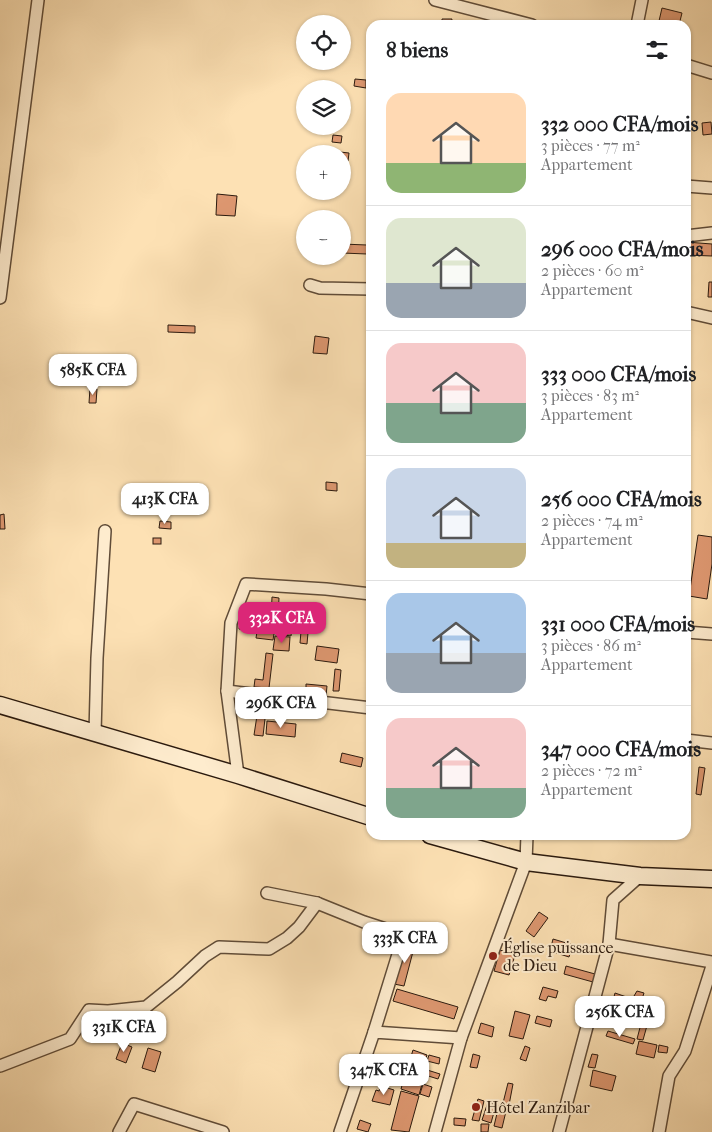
<!DOCTYPE html>
<html lang="fr">
<head>
<meta charset="utf-8">
<style>
	body { margin:0; font-family:"IM FELL French Canon",serif; background:#f6f6f6; color:#202124; height:100vh; display:flex; flex-direction:column; font-size:19px; white-space:nowrap }
	* { box-sizing:border-box; margin:0 }
	p { font-size:16px; color:#757577 }
	.icon { flex:none; width:28px; height:28px; fill:none; stroke:currentColor; stroke-width:2; stroke-linecap:round; stroke-linejoin:round }
	.map { position:relative; flex:1; overflow:hidden }
	.details { position:absolute; left:366px; top:20px; width:325px; height:820px; display:flex; flex-direction:column; background:#fff; border-radius:15px; box-shadow:0 1px 4px #0004 }
	.details>* { flex:none }
	.controls { position:absolute; left:296px; top:15px; display:grid; gap:10px }
	.controls a { display:grid; place-items:center; width:55px; height:55px; border-radius:50%; background:#fff; box-shadow:0 1px 4px #0004; font-size:25px }
	.price { position:absolute; translate:-50% -42px; padding:0 11px; border-radius:10px; background:#fff; color:#222; font-size:16px; line-height:32px; filter:drop-shadow(0 1px 2px #0008) }
	.price::after { content:''; position:absolute; left:50%; top:30px; width:15px; height:11px; margin-left:-8px; background:inherit; clip-path:polygon(0 0,100% 0,50% 100%) }
	.price.current { background:#db2777; color:#fff }
	ul { padding:0; list-style:none }
	li { display:flex; align-items:center; gap:15px; height:125px; padding:0 20px }
	li+li { border-top:1px solid #e0e0e0 }
	li span { display:grid; place-items:center; flex:none; width:140px; height:100px; border-radius:15px; color:#555 }
	li>.icon { margin-inline-start:auto }
	span .icon { width:60px; height:60px; fill:#fffc; stroke-width:1 }
	li b { font-size:21px }
	h2 { display:flex; justify-content:space-between; align-items:center; height:60px; padding:0 20px; font-size:21px }
	.map>svg:first-child { display:block }
	.building { fill:#dd9770; stroke:#2b1a0e }
	.lines { fill:none; stroke-linecap:round; stroke-linejoin:round }
	.street-casing { stroke:#604c38; stroke-width:14 }
	.secondary-casing { stroke:#2b1a0e; stroke-width:19 }
	.street { stroke:#feecce; stroke-width:11 }
	.secondary { stroke:#feecce; stroke-width:16 }
	.poi-dot { fill:#8f2418; stroke:#feecce; stroke-width:2 }
	.labels { text-anchor:middle; dominant-baseline:central; stroke-width:4; stroke-linejoin:round; paint-order:stroke }
	.poi-label { font-size:16px; fill:#2b1a0e; stroke:#feecce; text-anchor:start }
</style>
</head>
<body>
<div class="map">
<svg width="712" height="1132" viewBox="0 0 712 1132">
	<rect width="100%" height="100%" fill="#fde1b4"/>
	<filter id="stains"><feTurbulence type="fractalNoise" baseFrequency=".004" numOctaves="4"/><feColorMatrix values="0 0 0 0 .2 0 0 0 0 .09 0 0 0 0 .02 0 0 0 .5 -.17"/></filter>
	<radialGradient id="worn" r=".72"><stop offset=".6" stop-color="#630" stop-opacity="0"/><stop offset="1" stop-color="#630" stop-opacity=".3"/></radialGradient>
	<g class="building">
		<polygon points="662,8 682,13 679,25 659,21"/>
		<polygon points="442,19 452,19 451,25 442,25"/>
		<polygon points="355,79 366,80 366,88 354,86"/>
		<polygon points="711,122 712,134 703,135 702,123"/>
		<polygon points="333,135 342,136 341,143 332,142"/>
		<polygon points="340,152 349,153 348,161 342,161 342,154 340,154"/>
		<polygon points="217,194 237,196 235,216 216,215"/>
		<polygon points="686,242 712,244 712,256 686,255"/>
		<polygon points="342,244 367,245 367,254 342,253"/>
		<polygon points="709,282 712,282 712,297 708,297"/>
		<polygon points="168,325 195,326 195,333 168,332"/>
		<polygon points="315,336 329,338 327,354 313,353"/>
		<polygon points="90,388 97,389 96,403 89,403"/>
		<polygon points="326,482 337,483 337,491 326,490"/>
		<polygon points="4,514 5,529 0,529 0,515"/>
		<polygon points="160,521 171,522 171,529 159,528"/>
		<polygon points="698,535 712,537 712,564 707,599 689,596"/>
		<rect x="153" y="538" width="8" height="6"/>
		<polygon points="272,597 279,598 278,619 271,619"/>
		<polygon points="281,607 294,609 291,636 278,634"/>
		<polygon points="242,608 253,610 250,630 239,629"/>
		<polygon points="259,619 276,621 273,640 256,638"/>
		<polygon points="302,620 309,621 307,644 300,643"/>
		<polygon points="275,636 290,637 289,651 273,650"/>
		<polygon points="317,646 339,649 337,663 315,660"/>
		<polygon points="266,653 273,654 269,688 254,687 255,679 263,680"/>
		<polygon points="335,669 341,670 339,691 333,691"/>
		<polygon points="306,684 327,686 326,696 306,694"/>
		<polygon points="258,709 266,710 263,736 254,735"/>
		<polygon points="267,721 296,724 295,737 266,734"/>
		<polygon points="342,753 363,758 361,767 340,762"/>
		<polygon points="699,767 705,768 701,795 696,794"/>
		<polygon points="539,912 548,918 534,937 526,931"/>
		<polygon points="553,939 573,945 569,957 550,951"/>
		<polygon points="406,941 415,944 404,986 394,984"/>
		<polygon points="500,950 515,955 509,975 494,971"/>
		<polygon points="566,966 595,974 593,982 564,974"/>
		<polygon points="543,987 558,991 556,998 548,996 546,1001 539,999"/>
		<polygon points="397,989 458,1007 454,1019 393,1001"/>
		<polygon points="637,991 644,993 642,999 634,996"/>
		<polygon points="615,993 638,1001 636,1008 625,1005 623,1012 611,1008"/>
		<polygon points="649,1001 657,1003 652,1016 645,1014"/>
		<polygon points="515,1011 530,1015 523,1039 509,1036"/>
		<polygon points="537,1016 552,1020 550,1027 535,1023"/>
		<polygon points="111,1018 129,1024 125,1039 106,1033"/>
		<polygon points="642,1020 648,1022 643,1040 637,1039"/>
		<polygon points="481,1023 494,1027 492,1037 478,1033"/>
		<polygon points="608,1031 635,1039 633,1044 606,1036"/>
		<polygon points="639,1041 657,1045 654,1058 636,1054"/>
		<polygon points="122,1043 132,1047 126,1063 116,1059"/>
		<polygon points="659,1045 668,1047 667,1053 658,1052"/>
		<polygon points="525,1046 530,1048 526,1061 520,1059"/>
		<polygon points="148,1048 161,1052 155,1072 142,1068"/>
		<polygon points="413,1050 427,1055 423,1067 409,1063"/>
		<polygon points="473,1054 480,1056 477,1068 470,1067"/>
		<polygon points="592,1054 598,1055 595,1068 588,1067"/>
		<polygon points="429,1055 440,1058 439,1064 427,1061"/>
		<polygon points="407,1065 420,1069 418,1073 406,1069"/>
		<polygon points="424,1069 440,1074 438,1079 422,1074"/>
		<polygon points="593,1070 616,1076 612,1091 590,1086"/>
		<polygon points="406,1071 424,1077 419,1095 401,1089"/>
		<polygon points="508,1083 513,1084 509,1105 503,1103"/>
		<polygon points="423,1084 432,1087 429,1097 420,1094"/>
		<polygon points="381,1086 394,1090 390,1105 372,1101 376,1090 379,1091"/>
		<polygon points="401,1091 419,1096 409,1132 391,1130"/>
		<polygon points="478,1099 484,1101 479,1121 472,1120"/>
		<polygon points="488,1102 496,1105 491,1123 482,1120"/>
		<polygon points="499,1105 507,1107 502,1128 494,1126"/>
		<polygon points="454,1118 466,1119 465,1126 454,1125"/>
		<polygon points="360,1120 371,1124 368,1132 357,1129"/>
		<polygon points="481,1124 489,1124 488,1132 481,1132"/>
	</g>
	<g class="lines">
		<defs>
			<g id="street">
				<polyline points="435,0 532,25"/>
				<polyline points="637,25 642,0"/>
				<polyline points="686,65 712,73"/>
				<polyline points="686,186 712,188"/>
				<polyline points="686,236 712,233"/>
				<polyline points="310,285 320,288 371,289"/>
				<polyline points="0,298 38,0"/>
				<polyline points="686,312 712,318"/>
				<polyline points="686,632 712,634"/>
				<polyline points="227,691 371,708"/>
				<polyline points="95,733 97,658 105,531"/>
				<polyline points="686,740 712,743"/>
				<polyline points="238,775 227,691 231,623 246,584 326,589 371,594"/>
				<polyline points="267,893 317,903 364,922 404,935 374,1032"/>
				<polyline points="609,944 712,962"/>
				<polyline points="0,1066 70,1039 89,1010 108,1011 146,1007 177,982 205,956 219,947 269,949 287,938 299,927 317,903"/>
				<polyline points="119,1132 134,1104 223,1132"/>
				<polyline points="340,1132 374,1032 461,1038"/>
				<polyline points="435,1132 461,1038 526,862 527,835"/>
				<polyline points="559,1132 609,944 613,900 640,876"/>
				<polyline points="659,1132 669,1076 685,1051 712,966"/>
			</g>
			<g id="secondary">
				<polyline points="0,705 238,775 371,817"/>
				<polyline points="430,835 526,862 640,876 712,879"/>
			</g>
		</defs>
		<use href="#street" class="street-casing"/>
		<use href="#secondary" class="secondary-casing"/>
		<use href="#street" class="street"/>
		<use href="#secondary" class="secondary"/>
	</g>
	<g class="poi-dot">
		<circle cx="493" cy="956" r="5"/>
		<circle cx="476" cy="1107" r="5"/>
	</g>
	<g class="labels">
		<g class="poi-label">
			<text x="503" y="947">Église puissance<tspan x="503" dy="18">de Dieu</tspan></text>
			<text x="486" y="1107">Hôtel Zanzibar</text>
		</g>
	</g>
	<rect width="100%" height="100%" filter="url(#stains)"/>
	<rect width="100%" height="100%" fill="url(#worn)"/>
</svg>
<div class="controls">
<a><svg class="icon" aria-label="locate" viewBox="0 0 24 24"><circle cx="12" cy="12" r="6"/><path d="M12 2v4M12 18v4M2 12h4M18 12h4"/></svg></a>
<a><svg class="icon" aria-label="layers" viewBox="0 0 24 24"><path d="M12 4l9 5-9 5-9-5zM3 14l9 5 9-5"/></svg></a>
<a>+</a>
<a>−</a>
</div>
<b class="price" style="left:93px;top:396px">585K CFA</b>
<b class="price" style="left:165px;top:525px">413K CFA</b>
<b class="price current" style="left:282px;top:644px">332K CFA</b>
<b class="price" style="left:281px;top:729px">296K CFA</b>
<b class="price" style="left:405px;top:964px">333K CFA</b>
<b class="price" style="left:620px;top:1038px">256K CFA</b>
<b class="price" style="left:124px;top:1053px">331K CFA</b>
<b class="price" style="left:384px;top:1096px">347K CFA</b>
<section class="details">
<h2>8 biens<svg class="icon" aria-label="filters" viewBox="0 0 24 24"><path d="M4 7h16M4 17h16"/><circle cx="9" cy="7" r="2"/><circle cx="15" cy="17" r="2"/></svg></h2>
<ul>
<li><span style="background:linear-gradient(#ffd9b3 70%,#8fb573 0)"><svg class="icon" aria-label="home" viewBox="0 0 24 24"><path d="M3 11l9-7 9 7M6 9v11h12V9"/></svg></span><div><b>332 000 CFA/mois</b><p>3 pièces · 77 m²</p><p>Appartement</p></div></li>
<li><span style="background:linear-gradient(#dfe7d0 65%,#9aa5b1 0)"><svg class="icon" aria-label="home" viewBox="0 0 24 24"><path d="M3 11l9-7 9 7M6 9v11h12V9"/></svg></span><div><b>296 000 CFA/mois</b><p>2 pièces · 60 m²</p><p>Appartement</p></div></li>
<li><span style="background:linear-gradient(#f6c9c9 60%,#7fa58c 0)"><svg class="icon" aria-label="home" viewBox="0 0 24 24"><path d="M3 11l9-7 9 7M6 9v11h12V9"/></svg></span><div><b>333 000 CFA/mois</b><p>3 pièces · 83 m²</p><p>Appartement</p></div></li>
<li><span style="background:linear-gradient(#c9d6e8 75%,#c2b280 0)"><svg class="icon" aria-label="home" viewBox="0 0 24 24"><path d="M3 11l9-7 9 7M6 9v11h12V9"/></svg></span><div><b>256 000 CFA/mois</b><p>2 pièces · 74 m²</p><p>Appartement</p></div></li>
<li><span style="background:linear-gradient(#a9c7e8 60%,#9aa5b1 0)"><svg class="icon" aria-label="home" viewBox="0 0 24 24"><path d="M3 11l9-7 9 7M6 9v11h12V9"/></svg></span><div><b>331 000 CFA/mois</b><p>3 pièces · 86 m²</p><p>Appartement</p></div></li>
<li><span style="background:linear-gradient(#f6c9c9 70%,#7fa58c 0)"><svg class="icon" aria-label="home" viewBox="0 0 24 24"><path d="M3 11l9-7 9 7M6 9v11h12V9"/></svg></span><div><b>347 000 CFA/mois</b><p>2 pièces · 72 m²</p><p>Appartement</p></div></li>
</ul>
</section>
</div>
</body>
</html>
